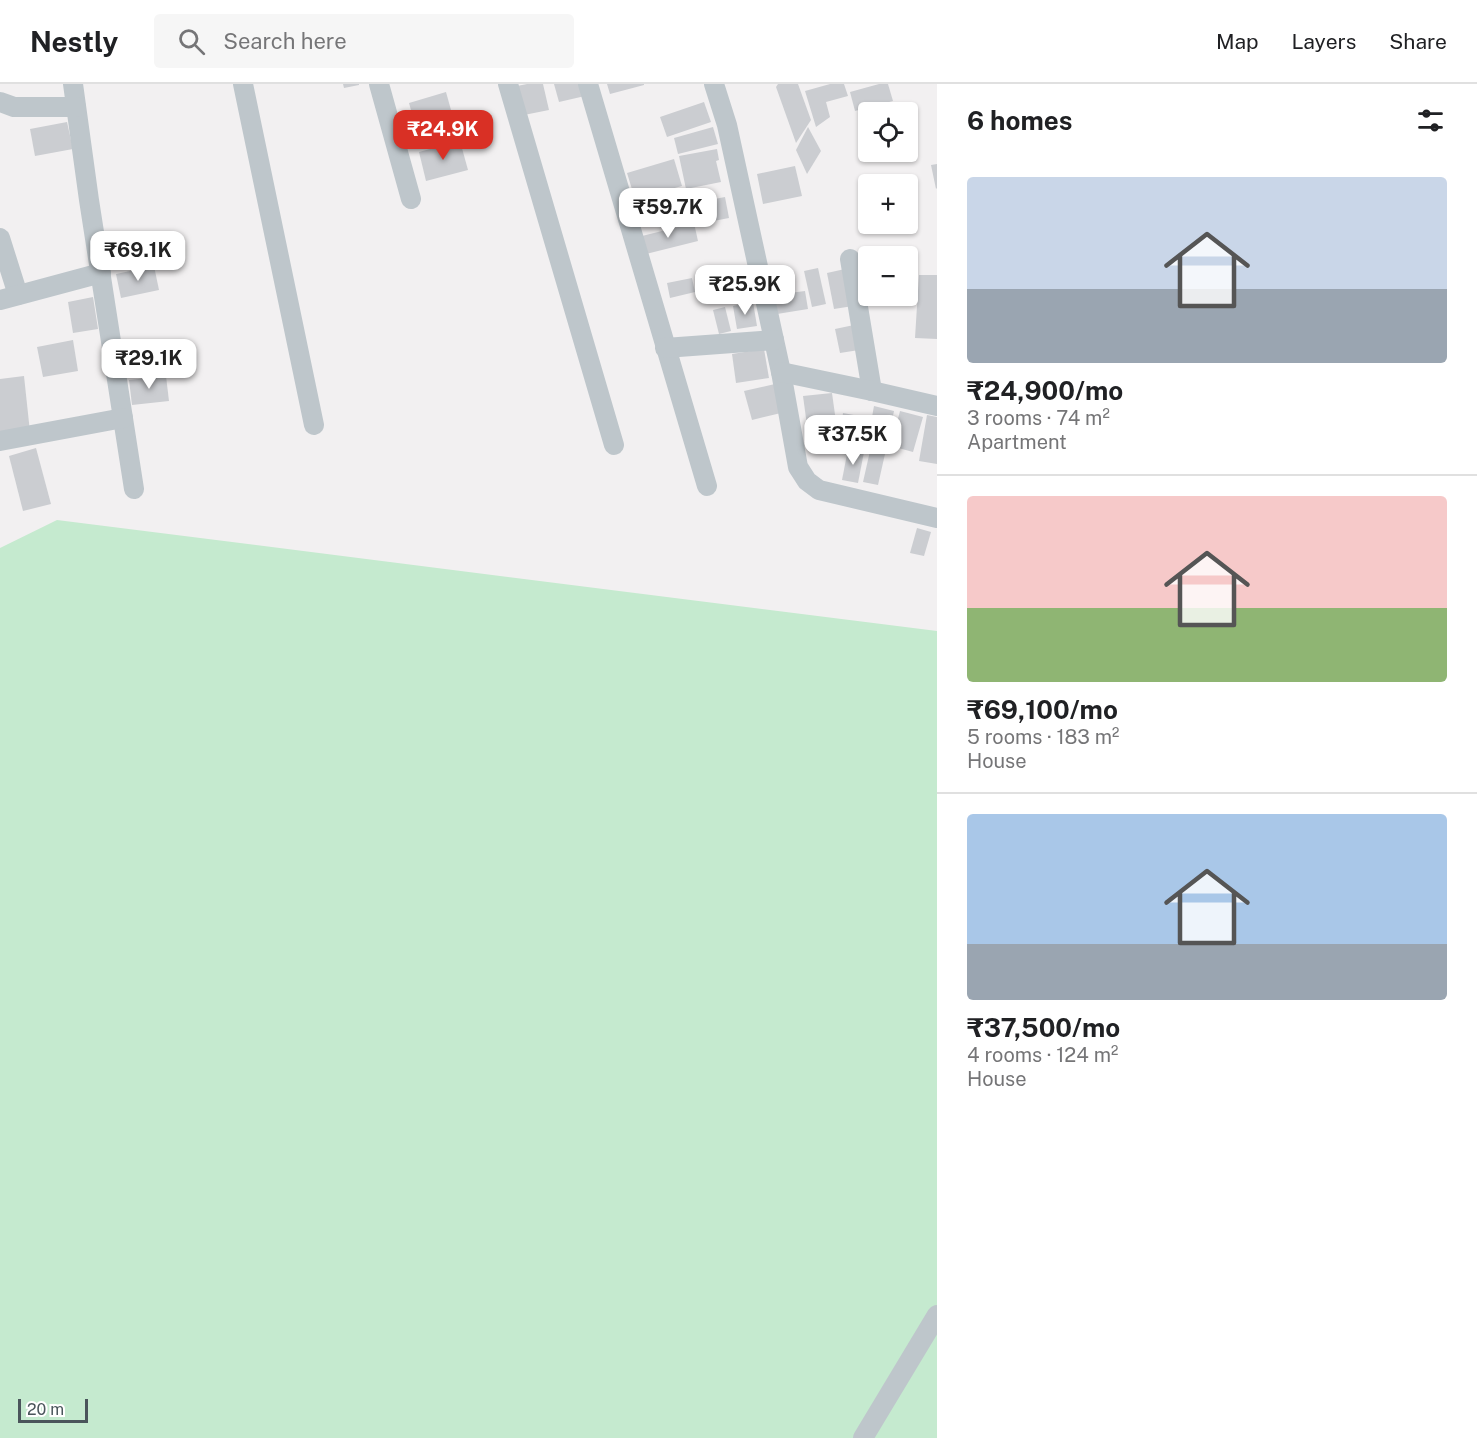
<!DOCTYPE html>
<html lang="en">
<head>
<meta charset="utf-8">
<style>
	body { margin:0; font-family:"Public Sans",sans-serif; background:#f6f6f6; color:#202124; height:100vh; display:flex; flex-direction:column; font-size:22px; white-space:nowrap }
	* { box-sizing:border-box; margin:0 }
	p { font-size:20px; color:#757577 }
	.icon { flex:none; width:33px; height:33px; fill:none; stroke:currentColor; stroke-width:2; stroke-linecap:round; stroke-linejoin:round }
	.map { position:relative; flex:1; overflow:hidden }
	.side { display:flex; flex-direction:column; background:#fff; width:540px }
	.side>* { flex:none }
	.buttons { position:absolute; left:858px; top:18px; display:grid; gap:12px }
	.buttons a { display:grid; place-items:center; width:60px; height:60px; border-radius:6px; background:#fff; box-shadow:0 2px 4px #0004; font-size:30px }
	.scale { position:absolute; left:18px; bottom:15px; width:70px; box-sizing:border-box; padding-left:6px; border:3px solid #4a555b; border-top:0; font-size:16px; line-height:21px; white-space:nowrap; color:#4a555b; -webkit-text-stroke:4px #fff; paint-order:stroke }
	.price { position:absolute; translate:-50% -51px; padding:0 14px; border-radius:12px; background:#fff; color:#222; font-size:20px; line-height:39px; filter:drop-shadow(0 2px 3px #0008) }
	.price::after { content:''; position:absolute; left:50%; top:36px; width:18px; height:14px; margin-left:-9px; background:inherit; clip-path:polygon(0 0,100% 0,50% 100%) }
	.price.on { background:#d93025; color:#fff }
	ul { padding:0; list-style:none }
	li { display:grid; align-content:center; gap:12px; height:318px; padding:0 30px }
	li+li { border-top:2px solid #e0e0e0 }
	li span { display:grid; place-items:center; height:186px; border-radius:6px; color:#555 }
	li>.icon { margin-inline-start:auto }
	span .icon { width:108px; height:108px; fill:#fffc; stroke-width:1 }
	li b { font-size:26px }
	h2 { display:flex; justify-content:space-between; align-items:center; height:72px; padding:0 30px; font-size:26px }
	header { display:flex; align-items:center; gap:36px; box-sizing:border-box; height:84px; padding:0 30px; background:#fff; border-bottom:2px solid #e0e0e0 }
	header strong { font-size:28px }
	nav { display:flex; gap:33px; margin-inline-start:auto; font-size:21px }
	.search { width:420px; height:54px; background:#f6f6f6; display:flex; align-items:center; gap:15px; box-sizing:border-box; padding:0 21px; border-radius:6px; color:#757577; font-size:22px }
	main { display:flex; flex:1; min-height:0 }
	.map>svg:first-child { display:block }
	.green { fill:#c5eacf }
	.building { fill:#cbcdd1 }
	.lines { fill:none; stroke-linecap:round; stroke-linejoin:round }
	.street { stroke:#bec6cb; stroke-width:20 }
</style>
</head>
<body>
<header>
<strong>Nestly</strong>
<div class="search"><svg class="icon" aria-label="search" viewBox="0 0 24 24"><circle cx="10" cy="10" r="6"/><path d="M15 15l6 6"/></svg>Search here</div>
<nav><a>Map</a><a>Layers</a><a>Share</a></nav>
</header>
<main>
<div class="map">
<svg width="937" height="1354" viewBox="0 0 937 1354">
	<rect width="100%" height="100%" fill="#f2f0f1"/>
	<polygon class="green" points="57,436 937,547 937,1354 0,1354 0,464"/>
	<g class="building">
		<polygon points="343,0 359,0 359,1 344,4"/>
		<polygon points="527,0 543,0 549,26 519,32 512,3"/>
		<polygon points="554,0 582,0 585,12 559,18"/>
		<polygon points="607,0 644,0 644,1 610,10"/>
		<polygon points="778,0 798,0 811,36 796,59 776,3"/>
		<polygon points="830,0 844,0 848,12 826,18 830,33 816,43 805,7"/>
		<polygon points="879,0 888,0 893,17 855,27 850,8"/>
		<polygon points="446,8 456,44 419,55 409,19"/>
		<polygon points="704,18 711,38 667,53 660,33"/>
		<polygon points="67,38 73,65 35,72 30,45"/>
		<polygon points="713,43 718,60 678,70 674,54"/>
		<polygon points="808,43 821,67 807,90 796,66"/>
		<polygon points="460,57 468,86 426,97 419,68"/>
		<polygon points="717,65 719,76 716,77 721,98 686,105 679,72"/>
		<polygon points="674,75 682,102 635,115 627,89"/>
		<polygon points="937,80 937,104 936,105 931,81"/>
		<polygon points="795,82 802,112 763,120 757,90"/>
		<polygon points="725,113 729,134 698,140 694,119"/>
		<polygon points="694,139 698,157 642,171 638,153"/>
		<polygon points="866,171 868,171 868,191 861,189"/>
		<polygon points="154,182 159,206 121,214 116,190"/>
		<polygon points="818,184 826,220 812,223 804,187"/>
		<polygon points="845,185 853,222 834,225 827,189"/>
		<polygon points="919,191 937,191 937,255 915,254"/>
		<polygon points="692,194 695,208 670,214 667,199"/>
		<polygon points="805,207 808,225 777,230 775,211"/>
		<polygon points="93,213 98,245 73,249 68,218"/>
		<polygon points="753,218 757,242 737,245 733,222"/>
		<polygon points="725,223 731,247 719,250 713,226"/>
		<polygon points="854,241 859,266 840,269 835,245"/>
		<polygon points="73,256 78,287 43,293 37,263"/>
		<polygon points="764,265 769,294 736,299 732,270"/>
		<polygon points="24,292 30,348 0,351 0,295"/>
		<polygon points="166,292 169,317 132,321 129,296"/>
		<polygon points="775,300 781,329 752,336 744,307"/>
		<polygon points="832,309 837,345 808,349 803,312"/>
		<polygon points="874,322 894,327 887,359 868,355"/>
		<polygon points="900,327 923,333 913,368 891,362"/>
		<polygon points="843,329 870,334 865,360 839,355"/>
		<polygon points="927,331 937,333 937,380 919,377"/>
		<polygon points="36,364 51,420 23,427 9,372"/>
		<polygon points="848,365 864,368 858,399 842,396"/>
		<polygon points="870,367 885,370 878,401 863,398"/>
		<polygon points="917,444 931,448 924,472 910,469"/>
	</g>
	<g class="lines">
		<g class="street">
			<polyline points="73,0 89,116 134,405"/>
			<polyline points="243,0 314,341"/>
			<polyline points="379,0 411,115"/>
			<polyline points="508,0 614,361"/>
			<polyline points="588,0 707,402"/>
			<polyline points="714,0 727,41 781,288 798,383 807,397 819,406 937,434"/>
			<polyline points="0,18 14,23 76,23"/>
			<polyline points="0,154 18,211"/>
			<polyline points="850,175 872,307"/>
			<polyline points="0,216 101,189"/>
			<polyline points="665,264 774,256"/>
			<polyline points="781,288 872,307 937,322"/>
			<polyline points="0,357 123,334"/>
			<polyline points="863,1354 937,1231"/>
		</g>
	</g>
</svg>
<div class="buttons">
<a><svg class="icon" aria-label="locate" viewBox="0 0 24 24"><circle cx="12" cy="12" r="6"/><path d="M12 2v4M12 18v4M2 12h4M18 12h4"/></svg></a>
<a>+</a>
<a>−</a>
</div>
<div class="scale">20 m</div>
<b class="price on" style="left:443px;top:77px">₹24.9K</b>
<b class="price" style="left:668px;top:155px">₹59.7K</b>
<b class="price" style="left:138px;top:198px">₹69.1K</b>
<b class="price" style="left:745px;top:232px">₹25.9K</b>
<b class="price" style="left:149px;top:306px">₹29.1K</b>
<b class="price" style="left:853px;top:382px">₹37.5K</b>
</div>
<section class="side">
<h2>6 homes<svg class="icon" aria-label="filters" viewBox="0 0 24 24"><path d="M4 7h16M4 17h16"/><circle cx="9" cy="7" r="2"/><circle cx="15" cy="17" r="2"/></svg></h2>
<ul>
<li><span style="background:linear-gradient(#c9d6e8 60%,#9aa5b1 0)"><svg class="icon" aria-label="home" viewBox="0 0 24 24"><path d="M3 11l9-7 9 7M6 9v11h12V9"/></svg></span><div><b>₹24,900/mo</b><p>3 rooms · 74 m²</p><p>Apartment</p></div></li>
<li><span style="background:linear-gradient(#f6c9c9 60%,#8fb573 0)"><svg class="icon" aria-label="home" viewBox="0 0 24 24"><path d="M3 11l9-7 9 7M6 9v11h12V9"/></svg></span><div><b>₹69,100/mo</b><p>5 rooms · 183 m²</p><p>House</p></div></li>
<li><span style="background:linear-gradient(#a9c7e8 70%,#9aa5b1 0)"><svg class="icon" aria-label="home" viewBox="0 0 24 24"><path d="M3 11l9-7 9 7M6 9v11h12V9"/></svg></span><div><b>₹37,500/mo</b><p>4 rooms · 124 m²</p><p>House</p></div></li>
</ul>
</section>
</main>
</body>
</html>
